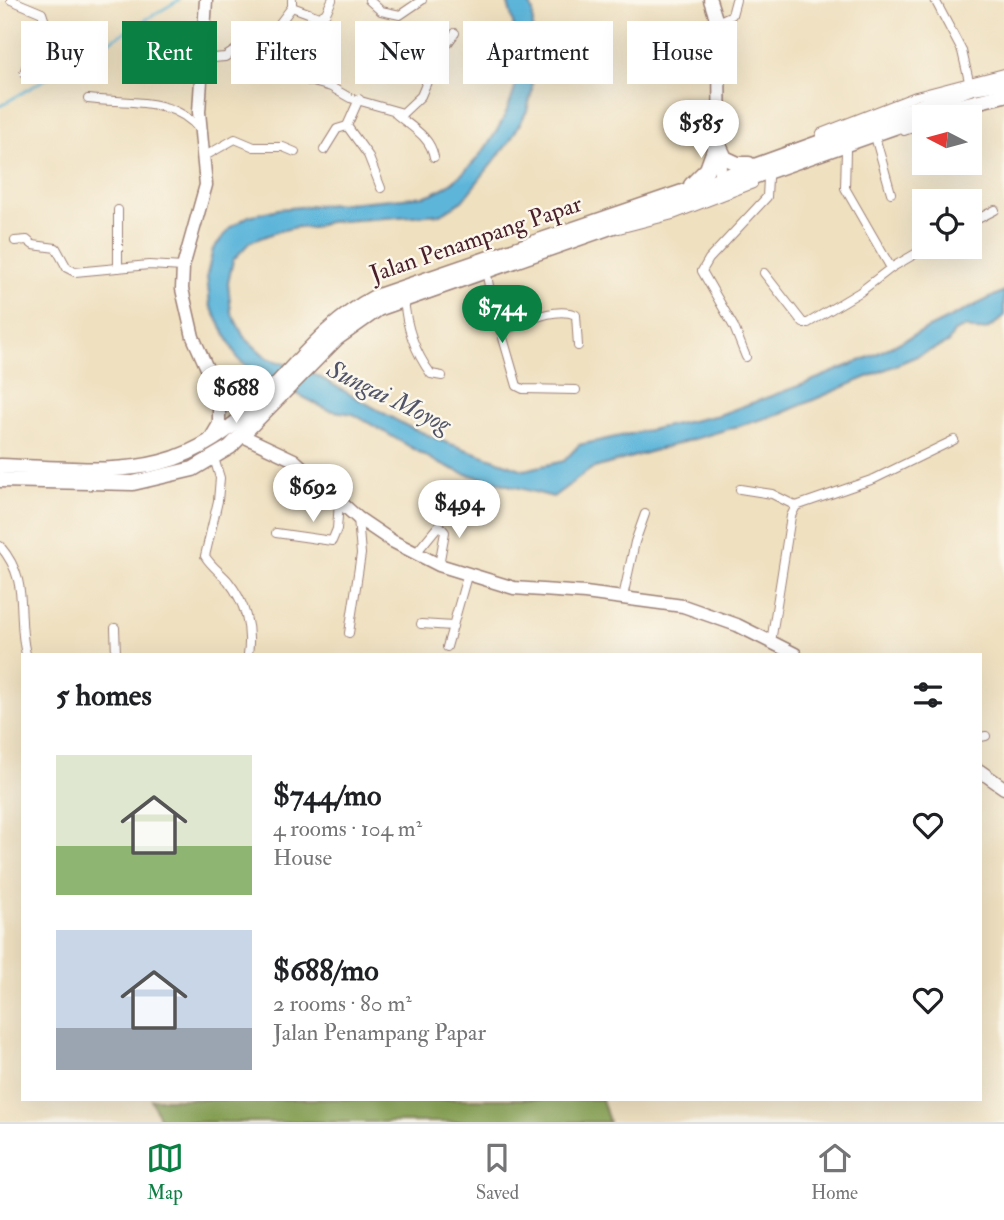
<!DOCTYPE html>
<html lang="en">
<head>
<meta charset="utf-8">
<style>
	body { margin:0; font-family:"IM FELL Double Pica",serif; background:#f2f2f2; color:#202124; height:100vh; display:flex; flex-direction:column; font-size:26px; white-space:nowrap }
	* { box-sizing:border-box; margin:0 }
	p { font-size:23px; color:#757577 }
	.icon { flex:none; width:38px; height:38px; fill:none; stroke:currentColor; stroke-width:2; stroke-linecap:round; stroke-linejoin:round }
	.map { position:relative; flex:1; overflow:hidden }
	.panel { position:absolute; left:21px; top:653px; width:961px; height:448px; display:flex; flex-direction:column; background:#fff; border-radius:0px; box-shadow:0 7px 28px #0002 }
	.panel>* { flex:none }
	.top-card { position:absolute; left:21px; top:21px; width:962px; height:63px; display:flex; gap:14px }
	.needle { width:46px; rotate:276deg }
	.buttons { position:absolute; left:912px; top:105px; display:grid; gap:14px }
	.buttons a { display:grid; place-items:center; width:70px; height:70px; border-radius:0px; background:#fff; box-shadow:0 7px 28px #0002; font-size:35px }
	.price { position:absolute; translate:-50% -60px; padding:0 16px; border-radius:24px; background:#fff; color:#222; font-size:23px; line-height:46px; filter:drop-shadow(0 2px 4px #0008) }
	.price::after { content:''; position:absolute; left:50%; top:42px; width:21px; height:16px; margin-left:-10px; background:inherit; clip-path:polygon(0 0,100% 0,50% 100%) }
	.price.selected { background:#0b8043; color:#fff }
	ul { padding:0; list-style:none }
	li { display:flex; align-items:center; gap:21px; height:175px; padding:0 35px }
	li span { display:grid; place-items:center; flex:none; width:196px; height:140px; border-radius:0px; color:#555 }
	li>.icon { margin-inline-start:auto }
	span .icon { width:84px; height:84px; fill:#fffc; stroke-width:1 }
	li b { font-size:30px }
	h2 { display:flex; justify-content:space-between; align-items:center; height:84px; padding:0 35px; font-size:30px }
	.chip { padding:0 24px; border-radius:0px; background:#fff; box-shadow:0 7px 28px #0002; font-size:24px; line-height:63px }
	.chip.selected { background:#0b8043; color:#fff }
	.tabs { display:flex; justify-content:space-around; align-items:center; height:98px; border-top:2px solid #e0e0e0; background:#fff; font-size:19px; color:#757577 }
	.tabs a { display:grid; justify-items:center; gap:4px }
	.tabs .selected { color:#0b8043 }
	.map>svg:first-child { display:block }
	.forest { fill:#8aa557; stroke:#6a6241; stroke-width:2 }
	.water { fill:#5db6da; stroke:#546a82; stroke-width:2 }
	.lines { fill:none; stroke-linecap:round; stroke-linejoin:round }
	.stream { stroke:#5db6da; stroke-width:2.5 }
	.street-casing { stroke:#9c8076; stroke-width:10 }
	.secondary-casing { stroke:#9c8076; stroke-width:15 }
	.primary-casing { stroke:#9c8076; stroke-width:17 }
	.street { stroke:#fff; stroke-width:8 }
	.secondary { stroke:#fff; stroke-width:12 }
	.primary { stroke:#fff; stroke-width:14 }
	.labels { text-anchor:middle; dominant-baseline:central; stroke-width:5; stroke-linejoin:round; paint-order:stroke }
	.street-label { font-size:24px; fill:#4a1f2b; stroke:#fbf7ec }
	.water-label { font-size:26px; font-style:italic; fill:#515468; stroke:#fbf7ec }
</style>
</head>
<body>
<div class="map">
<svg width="1004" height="1122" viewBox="0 0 1004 1122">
	<rect width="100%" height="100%" fill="#fbf7ec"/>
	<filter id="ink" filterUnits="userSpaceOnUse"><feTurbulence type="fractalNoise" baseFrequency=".0143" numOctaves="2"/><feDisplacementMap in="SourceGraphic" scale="14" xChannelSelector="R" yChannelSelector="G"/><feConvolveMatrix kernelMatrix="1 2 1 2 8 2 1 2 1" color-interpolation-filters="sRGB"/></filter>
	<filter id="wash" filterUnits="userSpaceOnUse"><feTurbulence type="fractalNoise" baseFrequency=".00686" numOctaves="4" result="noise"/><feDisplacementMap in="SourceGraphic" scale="28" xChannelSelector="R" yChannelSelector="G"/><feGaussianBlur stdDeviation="1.57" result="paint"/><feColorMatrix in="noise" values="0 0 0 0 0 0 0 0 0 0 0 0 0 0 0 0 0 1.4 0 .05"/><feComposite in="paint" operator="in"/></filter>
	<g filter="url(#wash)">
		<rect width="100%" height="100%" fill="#efe0c0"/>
		<polygon class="forest" points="151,1099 602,1099 609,1122 161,1122"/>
		<path class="water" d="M507,0h21l5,12 -1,79 -5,20 -17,30 -48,60 -21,13 -113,8 -16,6 -15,-1 -18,4 -29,11 -17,18 -5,23 3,29 13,25 23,21 45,15 93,52 37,16 82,29 40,-9 15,-16 140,-30 85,-31 68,-28 132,-65v25c-13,12 -20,19 -38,11l-12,5 -6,11 -168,71 -189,55 -38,28 -90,-24 -23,-9 -87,-50 -25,-4 -77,-40 -13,-11 -28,-54 -3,-30 6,-26 18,-22 18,-11 29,-7 147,-13c43,-12 87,-76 92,-120 3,-25 -3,-53 -10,-76z"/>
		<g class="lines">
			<polyline class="stream" points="0,106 179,0"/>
		</g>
	</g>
	<g filter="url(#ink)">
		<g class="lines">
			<defs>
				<g id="street">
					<polyline points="11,0 42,13 44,19 24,73"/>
					<polyline points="369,0 381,11 400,15 422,0"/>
					<polyline points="935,0 962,51 969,81"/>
					<polyline points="292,7 319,17 326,13 332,0"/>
					<polyline points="717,22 732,15 736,0"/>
					<polyline points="258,52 292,7 292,0"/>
					<polyline points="201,59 225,57 240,47 251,49 292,76 331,87 350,98 403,113 421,96 437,58 455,33"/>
					<path d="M88,99c39,5 85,-3 112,31"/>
					<polyline points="359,99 347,126 368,155 381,188"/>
					<path d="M396,114c15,13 34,22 38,43"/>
					<polyline points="945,117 967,111"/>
					<polyline points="904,131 924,124"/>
					<polyline points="876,140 891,193"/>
					<polyline points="819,141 821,133 916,96 1004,73"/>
					<polyline points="324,150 337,129 347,126"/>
					<polyline points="205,156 235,139 254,147 283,147 295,152"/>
					<polyline points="970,223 995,210"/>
					<polyline points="619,229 673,215 753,184"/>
					<polyline points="15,241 27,240 33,245 56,248 67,268 75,272 149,265 183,267"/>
					<polyline points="118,268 118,210"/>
					<polyline points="891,268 927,247"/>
					<path d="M486,270l9,48 6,13c22,-7 52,-26 75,-16l2,31"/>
					<polyline points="764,273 803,323 808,323 860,292 891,268 845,188 846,151"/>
					<path d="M404,298c2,28 10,53 27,76l11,2"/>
					<polyline points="501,331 517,386 523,389 576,390"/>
					<polyline points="746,357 734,327 702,271 709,259 767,197 768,178"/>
					<path d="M214,458l6,20 -2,23 -13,55c6,10 15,16 23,25 17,21 24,47 20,73"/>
					<polyline points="740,489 772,494 796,506"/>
					<polyline points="276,533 332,541 337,529 339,502"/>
					<path d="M0,546c31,36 16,68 26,108"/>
					<polyline points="416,553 439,525 445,532 439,565"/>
					<polyline points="623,597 635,542 645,514"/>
					<polyline points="421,624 453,626"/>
					<polyline points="115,628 116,654"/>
					<polyline points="349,633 361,554 358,518"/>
					<polyline points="771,642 791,516 796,506 874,479 954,440"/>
					<polyline points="447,647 467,576"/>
					<polyline points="980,737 986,736"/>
				</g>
				<g id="secondary">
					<polyline points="206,0 199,112 206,185 183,267 182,289 193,337 219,395 219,424 209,441"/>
					<polyline points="710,0 717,22 719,42 720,186"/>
					<polyline points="219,395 229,404 248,412"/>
					<polyline points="243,436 294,460 358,518 392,541 439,565 514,588 585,593 683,606 737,625 795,654"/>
					<polyline points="980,771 1004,788"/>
				</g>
				<g id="primary">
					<polyline points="717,141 725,158 738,164 749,164"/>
					<polyline points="691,185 707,169 717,141"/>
					<path d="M0,466c121,4 179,20 271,-76 32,-34 62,-71 104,-93l310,-106 288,-104 31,-5"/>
					<polyline points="0,480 133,483 193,469 230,447 337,338 378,309 943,110 1004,95"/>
				</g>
			</defs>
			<use href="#street" class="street-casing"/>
			<use href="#secondary" class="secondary-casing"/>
			<use href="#primary" class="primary-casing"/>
			<use href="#street" class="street"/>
			<use href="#secondary" class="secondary"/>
			<use href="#primary" class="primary"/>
		</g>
	</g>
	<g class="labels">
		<g class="street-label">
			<text transform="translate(476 239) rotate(-19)">Jalan Penampang Papar</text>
		</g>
		<g class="water-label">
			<text transform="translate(389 397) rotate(26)">Sungai Moyog</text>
		</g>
	</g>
</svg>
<div class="buttons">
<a><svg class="needle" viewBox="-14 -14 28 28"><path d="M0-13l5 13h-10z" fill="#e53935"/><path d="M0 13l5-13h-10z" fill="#757577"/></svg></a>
<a><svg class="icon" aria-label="locate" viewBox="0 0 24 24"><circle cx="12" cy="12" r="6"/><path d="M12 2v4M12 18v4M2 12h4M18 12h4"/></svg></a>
</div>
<b class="price" style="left:701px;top:160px">$585</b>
<b class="price selected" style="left:502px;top:345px">$744</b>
<b class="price" style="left:236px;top:425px">$688</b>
<b class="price" style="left:313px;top:524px">$692</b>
<b class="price" style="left:459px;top:540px">$494</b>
<div class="top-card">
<a class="chip">Buy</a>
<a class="chip selected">Rent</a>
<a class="chip">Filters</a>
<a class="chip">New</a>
<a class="chip">Apartment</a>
<a class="chip">House</a>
</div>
<section class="panel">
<h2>5 homes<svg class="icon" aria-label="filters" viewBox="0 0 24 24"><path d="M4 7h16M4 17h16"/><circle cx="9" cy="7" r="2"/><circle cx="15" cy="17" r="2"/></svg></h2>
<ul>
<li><span style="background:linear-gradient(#dfe7d0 65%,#8fb573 0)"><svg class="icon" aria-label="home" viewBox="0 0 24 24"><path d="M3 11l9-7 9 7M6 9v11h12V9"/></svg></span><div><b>$744/mo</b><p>4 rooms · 104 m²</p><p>House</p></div><svg class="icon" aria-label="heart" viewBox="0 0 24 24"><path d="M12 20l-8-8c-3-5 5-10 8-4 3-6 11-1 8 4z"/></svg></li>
<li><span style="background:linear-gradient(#c9d6e8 70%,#9aa5b1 0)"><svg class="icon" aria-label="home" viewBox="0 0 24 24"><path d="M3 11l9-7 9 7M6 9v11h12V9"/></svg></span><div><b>$688/mo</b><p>2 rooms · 80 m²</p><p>Jalan Penampang Papar</p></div><svg class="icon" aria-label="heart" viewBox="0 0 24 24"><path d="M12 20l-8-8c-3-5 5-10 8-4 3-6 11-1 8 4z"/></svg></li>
</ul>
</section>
</div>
<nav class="tabs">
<a class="selected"><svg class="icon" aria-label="map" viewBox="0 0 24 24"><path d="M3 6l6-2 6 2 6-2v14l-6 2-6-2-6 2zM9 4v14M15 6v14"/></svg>Map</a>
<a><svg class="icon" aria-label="saved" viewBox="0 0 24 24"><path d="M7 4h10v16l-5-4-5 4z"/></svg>Saved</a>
<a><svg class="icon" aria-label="home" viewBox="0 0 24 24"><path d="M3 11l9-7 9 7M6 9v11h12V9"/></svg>Home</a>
</nav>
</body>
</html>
